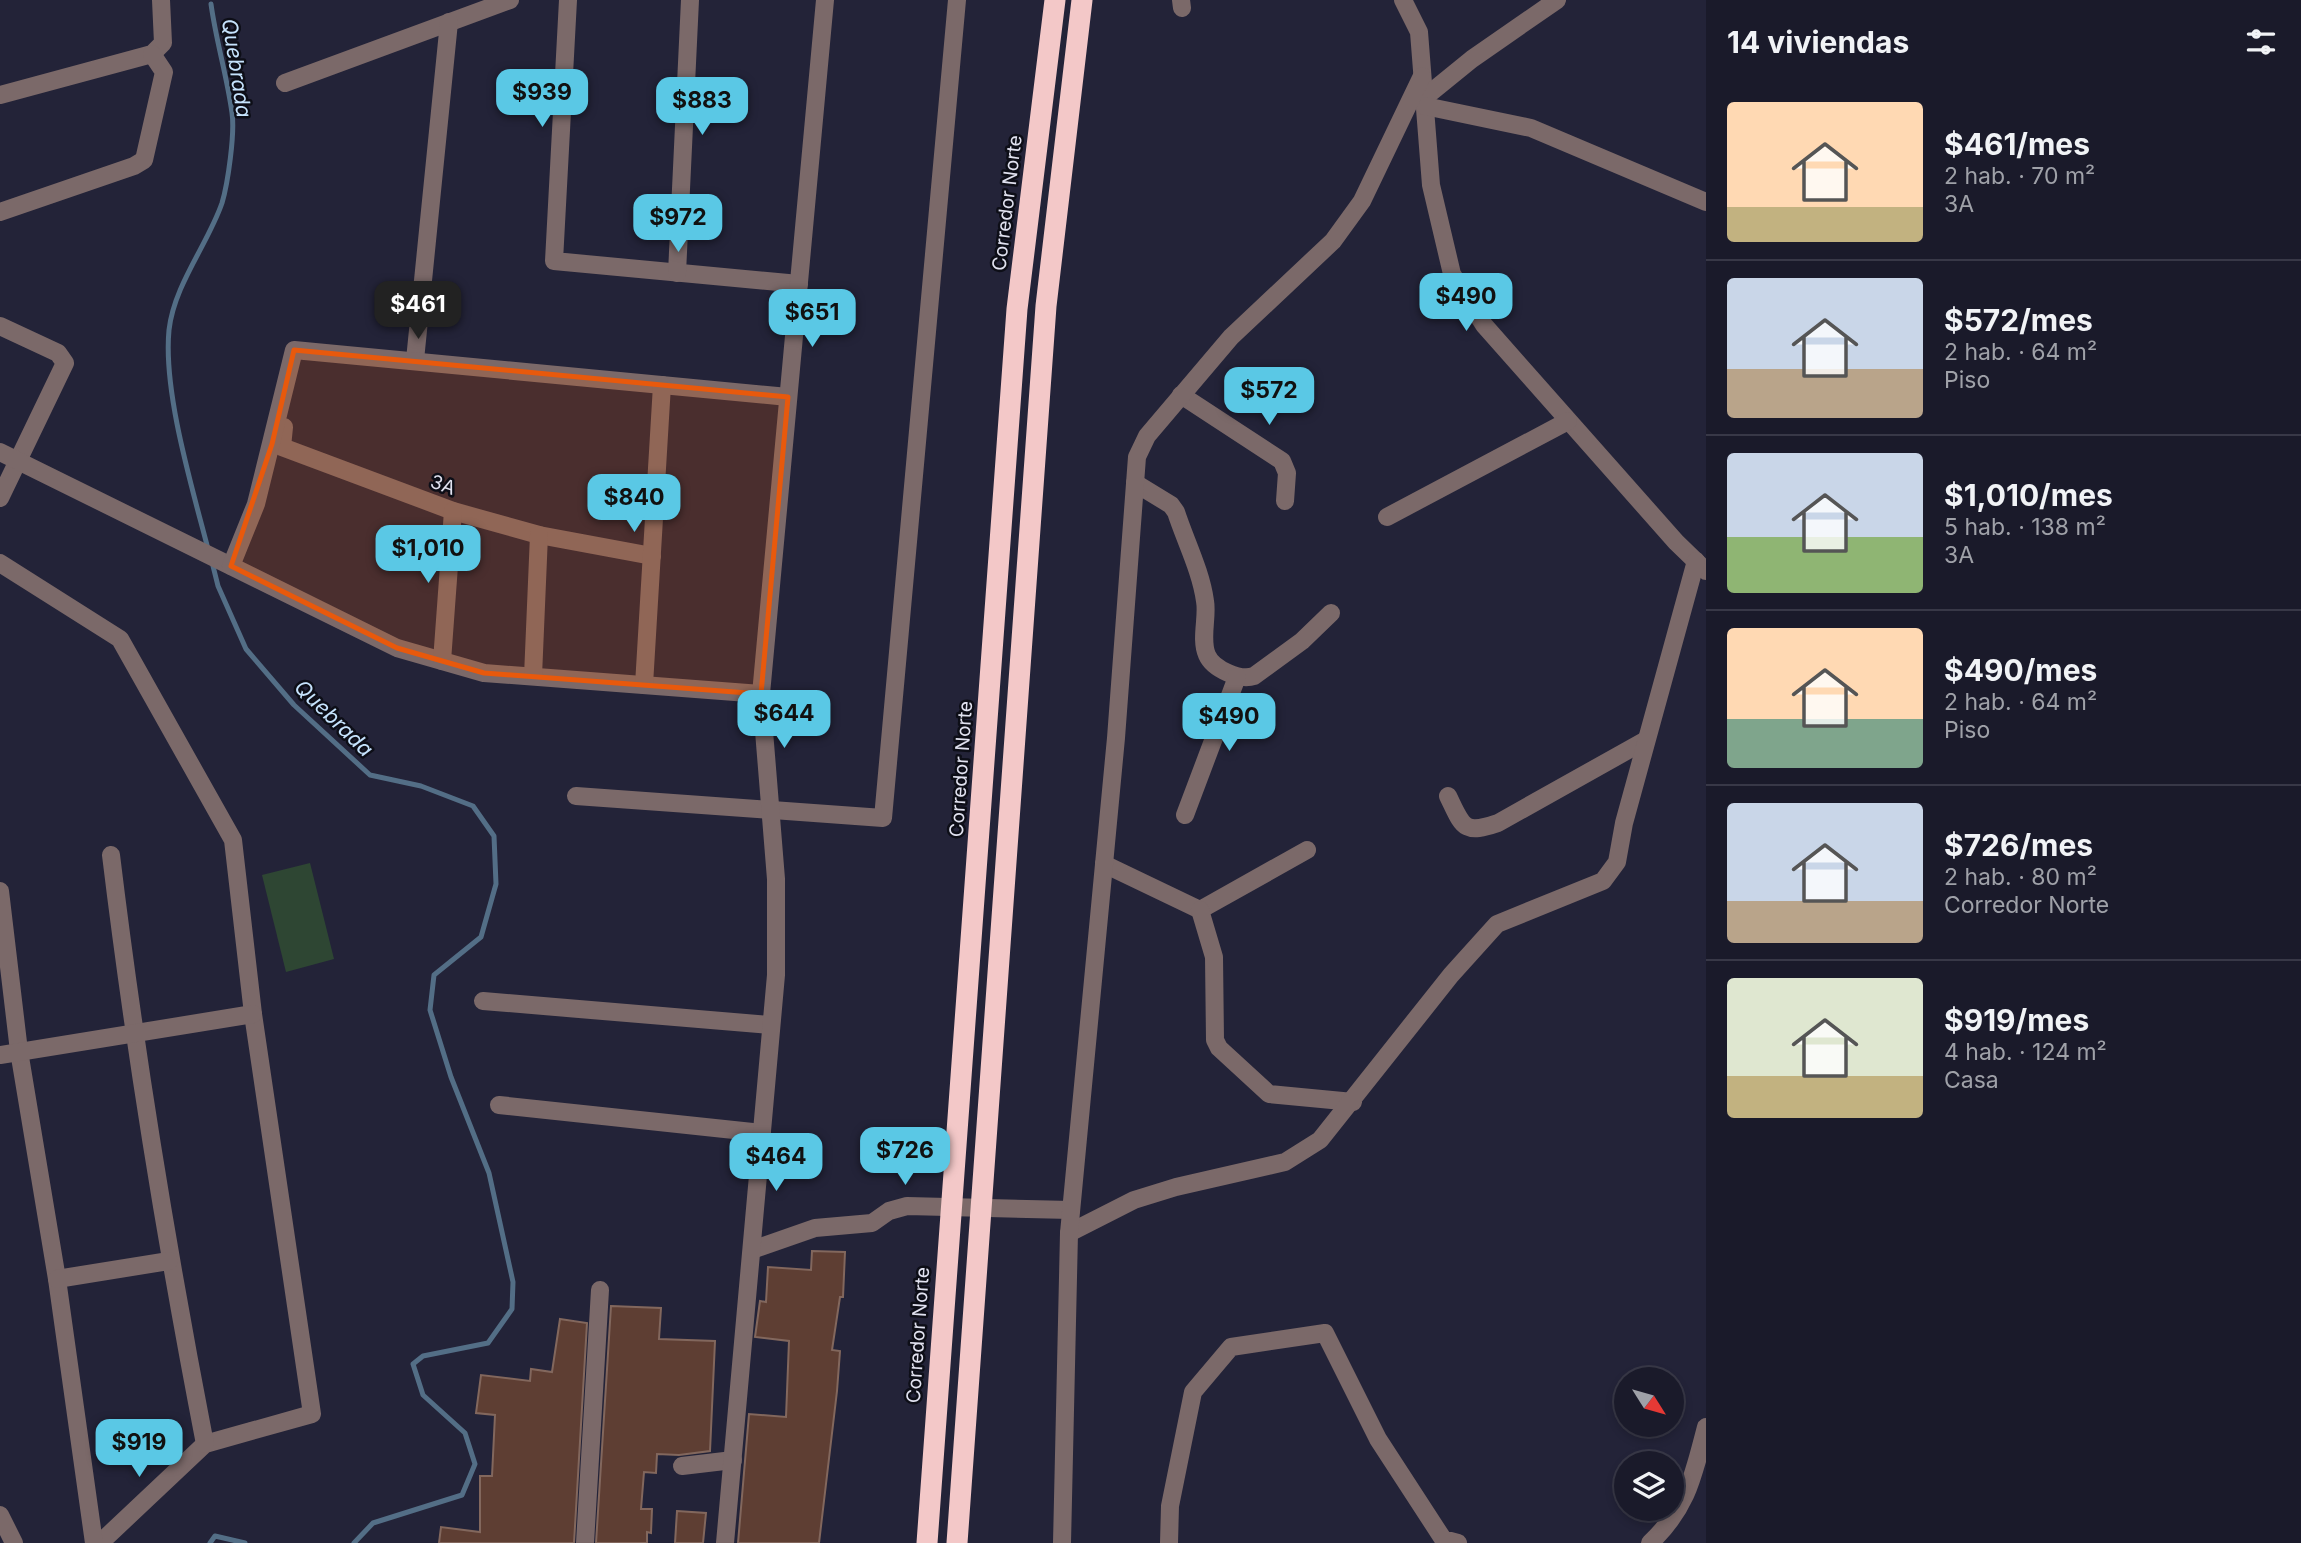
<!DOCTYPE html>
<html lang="es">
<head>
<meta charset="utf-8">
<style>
	body { margin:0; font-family:Inter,sans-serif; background:#232332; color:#f1f3f6; height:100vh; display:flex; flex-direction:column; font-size:26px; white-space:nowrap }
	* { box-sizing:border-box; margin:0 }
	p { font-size:23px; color:#9fa1a8 }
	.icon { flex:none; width:38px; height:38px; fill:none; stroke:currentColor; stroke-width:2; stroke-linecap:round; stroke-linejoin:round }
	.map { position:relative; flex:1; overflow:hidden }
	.panel { display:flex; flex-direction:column; background:#1a1a2a; width:595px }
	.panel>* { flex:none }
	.needle { width:46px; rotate:127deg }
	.controls { position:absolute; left:1614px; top:1367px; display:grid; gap:14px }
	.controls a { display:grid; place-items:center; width:70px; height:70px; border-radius:50%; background:#1a1a2a; box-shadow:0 4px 10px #0003,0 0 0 2px #383847; font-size:35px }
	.price { position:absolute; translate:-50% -60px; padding:0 16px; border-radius:14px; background:#5ac8e5; color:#111; font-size:23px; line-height:46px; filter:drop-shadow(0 2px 4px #0008) }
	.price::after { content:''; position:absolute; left:50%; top:42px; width:21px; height:16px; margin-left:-10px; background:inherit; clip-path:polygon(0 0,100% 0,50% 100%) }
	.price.active { background:#222; color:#fff }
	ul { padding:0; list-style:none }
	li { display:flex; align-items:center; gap:21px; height:175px; padding:0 21px }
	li+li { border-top:2px solid #383847 }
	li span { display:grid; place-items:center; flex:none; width:196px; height:140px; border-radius:7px; color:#555 }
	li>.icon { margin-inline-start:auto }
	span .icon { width:84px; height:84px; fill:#fffc; stroke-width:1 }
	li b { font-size:30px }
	h2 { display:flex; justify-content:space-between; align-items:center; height:84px; padding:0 21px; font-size:30px }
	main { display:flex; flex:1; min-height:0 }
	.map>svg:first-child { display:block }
	.green { fill:#2e4633 }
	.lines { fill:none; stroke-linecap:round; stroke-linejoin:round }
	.stream { stroke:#536e86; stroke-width:5 }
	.building { fill:#5e3e33; stroke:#82675d; stroke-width:2 }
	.minor { stroke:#7b6969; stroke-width:18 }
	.highway { stroke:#f3c8c8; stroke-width:21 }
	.marked { fill:#e8590c; fill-opacity:0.2; stroke:#e8590c; stroke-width:5; stroke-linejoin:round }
	.labels { text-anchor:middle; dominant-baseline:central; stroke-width:5; stroke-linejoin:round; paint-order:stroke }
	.street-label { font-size:19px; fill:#e1e2f0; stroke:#0d0e17 }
	.water-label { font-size:21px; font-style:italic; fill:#c6e3fd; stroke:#0d0e17 }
</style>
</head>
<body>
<main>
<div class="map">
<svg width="1706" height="1543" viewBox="0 0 1706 1543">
	<rect width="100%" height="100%" fill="#232338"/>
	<polygon class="green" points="310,863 334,959 286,972 262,875"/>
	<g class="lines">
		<g class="stream">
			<path d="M208,549c-16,-62 -45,-157 -39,-219 5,-45 39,-86 53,-127 6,-20 13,-70 10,-90 -5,-37 -16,-72 -21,-109"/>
			<polyline points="212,562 218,586 246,649 294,705 370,775 421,786 473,806 494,836 496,884 481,937 434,975 430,1010 451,1077 489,1173 513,1282 512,1309 488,1343 423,1356 413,1364 423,1395 465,1433 475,1464 462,1495 373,1523 354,1543"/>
			<polyline points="210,1543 215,1536 245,1543"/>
		</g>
	</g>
	<g class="building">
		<polygon points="812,1251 845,1252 843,1297 840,1297 832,1350 840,1351 837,1391 819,1543 738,1543 749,1414 786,1417 789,1341 755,1337 760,1301 766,1302 768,1267 811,1270"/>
		<polygon points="611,1306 661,1308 659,1339 715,1341 710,1451 679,1455 657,1454 656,1473 644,1472 641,1509 652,1509 651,1533 647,1532 647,1543 596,1543"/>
		<polygon points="560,1319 587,1323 574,1543 439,1543 441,1527 480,1532 480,1476 492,1476 495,1415 476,1413 481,1375 530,1381 531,1369 552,1372"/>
		<polygon points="677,1511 706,1513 703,1543 675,1543"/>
	</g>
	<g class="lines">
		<g class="minor">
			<polyline points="568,0 554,261 799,284"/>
			<polyline points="1181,0 1182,8"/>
			<polyline points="1403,0 1419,32 1431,185 1452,274 1484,325 1676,542 1706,571"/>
			<polyline points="285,83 510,0"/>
			<polyline points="0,95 152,54 163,43 161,0"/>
			<polyline points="1424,98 1472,59 1557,0"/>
			<polyline points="1425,106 1531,128 1706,202"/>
			<polyline points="0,212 134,166 144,160 164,72 152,54"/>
			<polyline points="677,273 690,0"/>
			<polyline points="0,326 58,353 65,363 0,498"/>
			<polyline points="415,360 449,22"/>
			<polyline points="1181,395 1282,461 1287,473 1285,501"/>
			<polyline points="284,427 282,447 453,511 539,535 652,556"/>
			<polyline points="0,452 397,648 484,673 761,694"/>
			<path d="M1135,483l36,22 5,7c9,28 25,59 29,89 3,16 -5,38 2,54 6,14 33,26 47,21l48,-35 29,-28"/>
			<polyline points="1387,517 1568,421"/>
			<polyline points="0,563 120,639 233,840 253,1014 312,1414 205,1444 100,1543"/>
			<polyline points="231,566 256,504 294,350 788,397"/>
			<polyline points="442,661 453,511"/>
			<polyline points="533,676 539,535"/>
			<polyline points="644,685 662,385"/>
			<polyline points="576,796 883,818 957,0"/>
			<path d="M1448,796c15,31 15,39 50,27l148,-83"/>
			<polyline points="1185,815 1237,677"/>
			<path d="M111,855c24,198 56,393 94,589"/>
			<polyline points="1104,864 1200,910 1307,850"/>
			<polyline points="0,891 19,1051 57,1279 94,1543"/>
			<polyline points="1200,910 1214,957 1215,1040 1219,1048 1269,1094 1353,1102"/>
			<polyline points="483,1001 771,1025"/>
			<polyline points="0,1055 253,1014"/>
			<polyline points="499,1105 762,1133"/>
			<polyline points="1069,1233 1134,1200 1176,1187 1285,1162 1320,1140 1451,975 1497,924 1603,881 1617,862 1624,823 1696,561"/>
			<polyline points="752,1250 815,1228 872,1223 889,1211 907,1206 1071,1210"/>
			<polyline points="57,1279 169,1261"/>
			<polyline points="682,1466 733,1460"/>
			<polyline points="0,1515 14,1543"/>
			<polyline points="585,1543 600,1290"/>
			<polyline points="725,1543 776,975 776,879 761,694 825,0"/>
			<polyline points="1062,1543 1069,1233 1116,738 1137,457 1147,436 1231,337 1333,241 1362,201 1422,76"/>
			<polyline points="1169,1543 1170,1506 1193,1392 1231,1347 1325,1333 1378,1439 1443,1539 1458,1543"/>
			<path d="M1650,1543c38,-36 43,-67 56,-116"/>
		</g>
		<g class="highway">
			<polyline points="927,1543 1017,309 1055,0"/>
			<polyline points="957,1543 1046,306 1082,0"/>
		</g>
	</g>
	<path class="marked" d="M294,350l494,47 -27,297 -277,-21 -87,-25 -166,-82 41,-122z"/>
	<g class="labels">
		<g class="street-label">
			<text transform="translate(1007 203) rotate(-83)">Corredor Norte</text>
			<text transform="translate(443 485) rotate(20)">3A</text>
			<text transform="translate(961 769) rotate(-86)">Corredor Norte</text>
			<text transform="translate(918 1335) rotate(-86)">Corredor Norte</text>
		</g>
		<g class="water-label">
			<text transform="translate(237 68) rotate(81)">Quebrada</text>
			<text transform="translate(334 718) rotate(44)">Quebrada</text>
		</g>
	</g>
</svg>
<div class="controls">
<a><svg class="needle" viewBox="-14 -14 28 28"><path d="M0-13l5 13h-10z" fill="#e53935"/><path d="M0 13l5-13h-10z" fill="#9fa1a8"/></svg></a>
<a><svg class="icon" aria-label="layers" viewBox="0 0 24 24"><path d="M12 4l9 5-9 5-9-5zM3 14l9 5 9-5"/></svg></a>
</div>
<b class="price" style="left:542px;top:129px">$939</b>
<b class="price" style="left:702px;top:137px">$883</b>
<b class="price" style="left:678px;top:254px">$972</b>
<b class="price" style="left:1466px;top:333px">$490</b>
<b class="price active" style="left:418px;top:341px">$461</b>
<b class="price" style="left:812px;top:349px">$651</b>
<b class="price" style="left:1269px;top:427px">$572</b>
<b class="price" style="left:634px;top:534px">$840</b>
<b class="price" style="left:428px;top:585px">$1,010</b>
<b class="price" style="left:784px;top:750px">$644</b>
<b class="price" style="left:1229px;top:753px">$490</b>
<b class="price" style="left:905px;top:1187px">$726</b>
<b class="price" style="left:776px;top:1193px">$464</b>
<b class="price" style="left:139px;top:1479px">$919</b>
</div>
<section class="panel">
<h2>14 viviendas<svg class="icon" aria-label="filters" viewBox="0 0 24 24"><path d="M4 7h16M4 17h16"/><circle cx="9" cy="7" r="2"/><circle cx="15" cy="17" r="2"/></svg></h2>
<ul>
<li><span style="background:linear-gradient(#ffd9b3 75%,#c2b280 0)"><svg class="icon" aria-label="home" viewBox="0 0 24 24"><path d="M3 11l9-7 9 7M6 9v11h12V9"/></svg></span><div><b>$461/mes</b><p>2 hab. · 70 m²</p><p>3A</p></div></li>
<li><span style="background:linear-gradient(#c9d6e8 65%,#b9a48a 0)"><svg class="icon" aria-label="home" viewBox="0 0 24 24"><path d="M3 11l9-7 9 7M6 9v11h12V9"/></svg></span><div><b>$572/mes</b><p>2 hab. · 64 m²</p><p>Piso</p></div></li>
<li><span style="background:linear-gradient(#c9d6e8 60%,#8fb573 0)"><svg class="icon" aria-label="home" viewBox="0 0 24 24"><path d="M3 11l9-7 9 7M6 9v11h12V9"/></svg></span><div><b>$1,010/mes</b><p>5 hab. · 138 m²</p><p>3A</p></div></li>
<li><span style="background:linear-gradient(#ffd9b3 65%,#7fa58c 0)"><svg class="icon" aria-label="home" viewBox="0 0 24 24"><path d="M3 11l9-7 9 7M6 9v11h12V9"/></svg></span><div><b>$490/mes</b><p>2 hab. · 64 m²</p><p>Piso</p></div></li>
<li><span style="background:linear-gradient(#c9d6e8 70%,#b9a48a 0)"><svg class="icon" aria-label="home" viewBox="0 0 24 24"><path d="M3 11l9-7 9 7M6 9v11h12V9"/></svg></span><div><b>$726/mes</b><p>2 hab. · 80 m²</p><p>Corredor Norte</p></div></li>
<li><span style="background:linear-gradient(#dfe7d0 70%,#c2b280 0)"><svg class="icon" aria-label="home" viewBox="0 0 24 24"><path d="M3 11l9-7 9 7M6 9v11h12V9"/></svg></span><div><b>$919/mes</b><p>4 hab. · 124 m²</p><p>Casa</p></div></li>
</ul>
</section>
</main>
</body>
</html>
